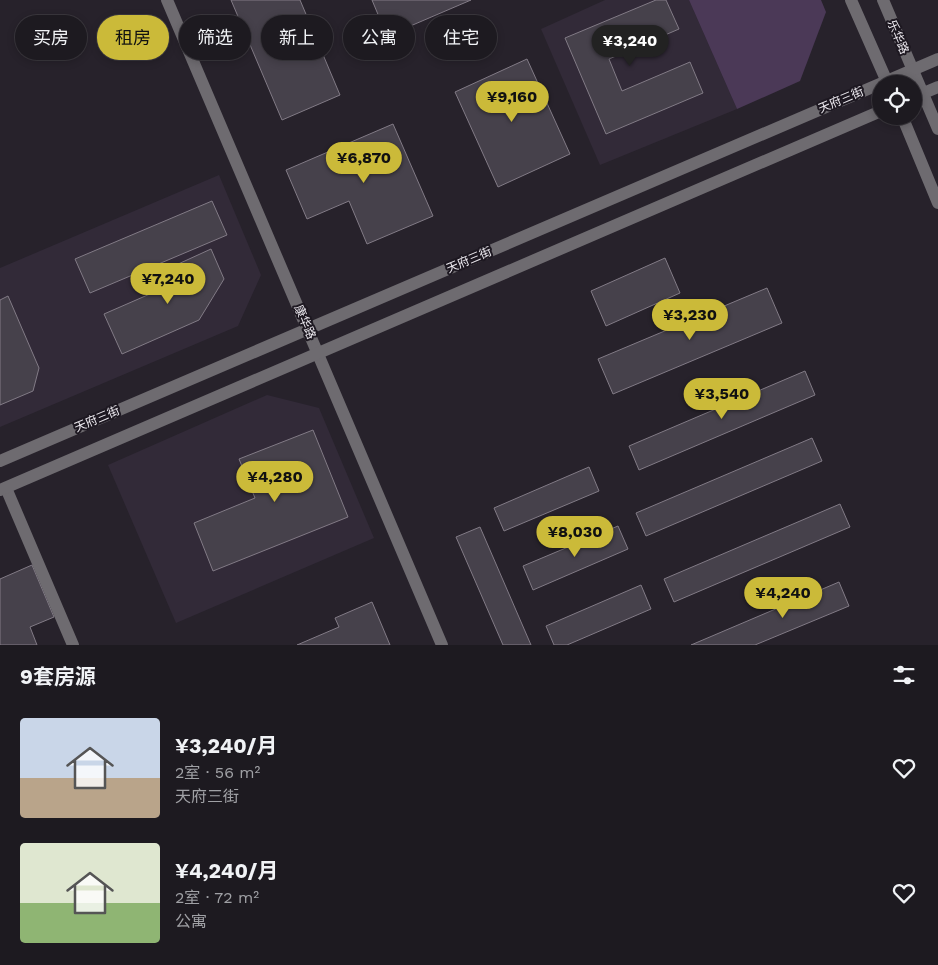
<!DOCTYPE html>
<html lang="zh">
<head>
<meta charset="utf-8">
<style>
	body { margin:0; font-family:"Work Sans","Noto Sans SC",sans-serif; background:#2a272d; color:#f1f3f6; height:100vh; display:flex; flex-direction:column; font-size:19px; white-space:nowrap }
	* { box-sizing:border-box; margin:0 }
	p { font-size:16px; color:#a0a1a5 }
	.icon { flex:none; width:28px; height:28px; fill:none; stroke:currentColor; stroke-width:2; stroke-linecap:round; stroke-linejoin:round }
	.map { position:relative; height:645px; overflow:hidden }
	.drawer { display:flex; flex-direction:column; background:#1d1a20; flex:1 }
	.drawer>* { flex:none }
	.hud { position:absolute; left:15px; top:15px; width:500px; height:45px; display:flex; gap:10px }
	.controls { position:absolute; left:872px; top:75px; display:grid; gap:10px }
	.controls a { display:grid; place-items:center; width:50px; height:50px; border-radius:50%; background:#1d1a20; box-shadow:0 2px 8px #0003,0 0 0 1px #3b383e; font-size:25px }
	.price { position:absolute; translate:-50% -42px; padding:0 11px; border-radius:18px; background:#cbba39; color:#111; font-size:16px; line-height:32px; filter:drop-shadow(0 1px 2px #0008) }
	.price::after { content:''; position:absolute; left:50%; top:30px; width:15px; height:11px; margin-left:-8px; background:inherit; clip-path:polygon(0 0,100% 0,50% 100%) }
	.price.active { background:#222; color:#fff }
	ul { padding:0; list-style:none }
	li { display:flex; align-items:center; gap:15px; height:125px; padding:0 20px }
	li span { display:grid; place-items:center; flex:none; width:140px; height:100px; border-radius:5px; color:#555 }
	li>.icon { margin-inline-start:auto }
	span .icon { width:60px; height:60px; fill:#fffc; stroke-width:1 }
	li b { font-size:21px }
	h2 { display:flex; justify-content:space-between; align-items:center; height:60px; padding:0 20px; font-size:21px }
	.pill { padding:0 18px; border-radius:22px; background:#1d1a20; box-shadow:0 2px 8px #0003,0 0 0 1px #3b383e; font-size:18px; line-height:45px }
	.pill.active { background:#cbba39; color:#111 }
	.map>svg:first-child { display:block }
	.built { fill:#322a38 }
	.green { fill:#4b3957 }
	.building { fill:#46414b; stroke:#827b86 }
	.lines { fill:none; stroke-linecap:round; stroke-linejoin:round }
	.minor { stroke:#6e6b70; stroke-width:12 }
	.labels { text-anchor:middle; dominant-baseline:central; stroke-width:4; stroke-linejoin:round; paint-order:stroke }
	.street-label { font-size:12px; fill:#edeaf0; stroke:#1d1821 }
</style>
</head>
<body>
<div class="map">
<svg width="938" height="645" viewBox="0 0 938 645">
	<rect width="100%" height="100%" fill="#27222b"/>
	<g class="built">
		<polygon points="605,0 689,0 737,109 600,165 541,29"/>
		<polygon points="219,175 261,275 238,326 0,427 0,268"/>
		<polygon points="267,395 319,408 374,538 176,623 108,465"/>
	</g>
	<polygon class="green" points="689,0 821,0 826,12 800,81 737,109"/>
	<g class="building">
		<polygon points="231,0 300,0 340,95 282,120"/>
		<polygon points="372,0 471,0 387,36"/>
		<polygon points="656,0 666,0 679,29 609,59 622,91 690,62 703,93 606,134 565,38"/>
		<polygon points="527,59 570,154 498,187 455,92"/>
		<polygon points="393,124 433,216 367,244 349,201 307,219 286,170"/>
		<polygon points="212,201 227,235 90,293 75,259"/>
		<polygon points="211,249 224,279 199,320 122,354 104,314 182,280 176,265"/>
		<polygon points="665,258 680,293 606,326 591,291"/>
		<polygon points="767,288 782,323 613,394 598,359"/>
		<polygon points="8,296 39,368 33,391 0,405 0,300"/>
		<polygon points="805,371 815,395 639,470 629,446"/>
		<polygon points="313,430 348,517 213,571 194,523 255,498 239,459"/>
		<polygon points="812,438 822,461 646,536 636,513"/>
		<polygon points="589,467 599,491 504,531 494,508"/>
		<polygon points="840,504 850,527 674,602 664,579"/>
		<polygon points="618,526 628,549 533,590 523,566"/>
		<polygon points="480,527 531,645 503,645 456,537"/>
		<polygon points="32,565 54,617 30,627 37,645 0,645 0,579"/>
		<polygon points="839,582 849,606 755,645 691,645"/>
		<polygon points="641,585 651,609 567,645 554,645 546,626"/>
		<polygon points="372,602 390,645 297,645 339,627 335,618"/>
	</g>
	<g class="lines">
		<g class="minor">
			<polyline points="167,0 442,645"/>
			<polyline points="851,0 888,84"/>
			<polyline points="883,0 938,129"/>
			<polyline points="914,97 938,87"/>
			<polyline points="902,116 938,203"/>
			<polyline points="0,461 938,59"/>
			<polyline points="6,488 73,645"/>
			<polyline points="0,490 881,111"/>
		</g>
	</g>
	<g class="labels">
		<g class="street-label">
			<text transform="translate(898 37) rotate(67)">乐华路</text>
			<text transform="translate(841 100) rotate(-23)">天府三街</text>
			<text transform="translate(469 260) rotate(-23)">天府三街</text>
			<text transform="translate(305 322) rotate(67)">康华路</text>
			<text transform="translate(97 419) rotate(-23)">天府三街</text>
		</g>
	</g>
</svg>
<div class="controls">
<a><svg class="icon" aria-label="locate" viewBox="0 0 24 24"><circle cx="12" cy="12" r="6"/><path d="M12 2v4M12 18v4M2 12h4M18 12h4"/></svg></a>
</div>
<b class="price active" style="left:630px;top:67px">¥3,240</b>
<b class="price" style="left:512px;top:123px">¥9,160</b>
<b class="price" style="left:364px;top:184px">¥6,870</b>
<b class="price" style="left:168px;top:305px">¥7,240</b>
<b class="price" style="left:690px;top:341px">¥3,230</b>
<b class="price" style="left:722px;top:420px">¥3,540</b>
<b class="price" style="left:275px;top:503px">¥4,280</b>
<b class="price" style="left:575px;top:558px">¥8,030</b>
<b class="price" style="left:783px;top:619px">¥4,240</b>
<div class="hud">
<a class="pill">买房</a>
<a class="pill active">租房</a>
<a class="pill">筛选</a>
<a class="pill">新上</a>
<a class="pill">公寓</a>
<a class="pill">住宅</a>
</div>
</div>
<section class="drawer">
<h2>9套房源<svg class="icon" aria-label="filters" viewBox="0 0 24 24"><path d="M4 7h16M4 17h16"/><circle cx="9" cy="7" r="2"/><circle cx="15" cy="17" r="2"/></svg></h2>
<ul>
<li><span style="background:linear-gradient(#c9d6e8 60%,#b9a48a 0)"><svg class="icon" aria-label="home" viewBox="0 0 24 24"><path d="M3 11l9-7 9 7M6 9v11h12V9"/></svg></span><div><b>¥3,240/月</b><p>2室 · 56 m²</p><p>天府三街</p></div><svg class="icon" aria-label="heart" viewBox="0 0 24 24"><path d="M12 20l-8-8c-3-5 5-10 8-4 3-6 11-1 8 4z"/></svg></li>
<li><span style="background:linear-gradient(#dfe7d0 60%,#8fb573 0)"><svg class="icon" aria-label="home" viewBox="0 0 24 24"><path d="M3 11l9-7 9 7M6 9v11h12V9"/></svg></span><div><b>¥4,240/月</b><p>2室 · 72 m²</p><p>公寓</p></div><svg class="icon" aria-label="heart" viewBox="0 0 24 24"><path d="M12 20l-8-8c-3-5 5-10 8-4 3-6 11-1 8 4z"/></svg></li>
</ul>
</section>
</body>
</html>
